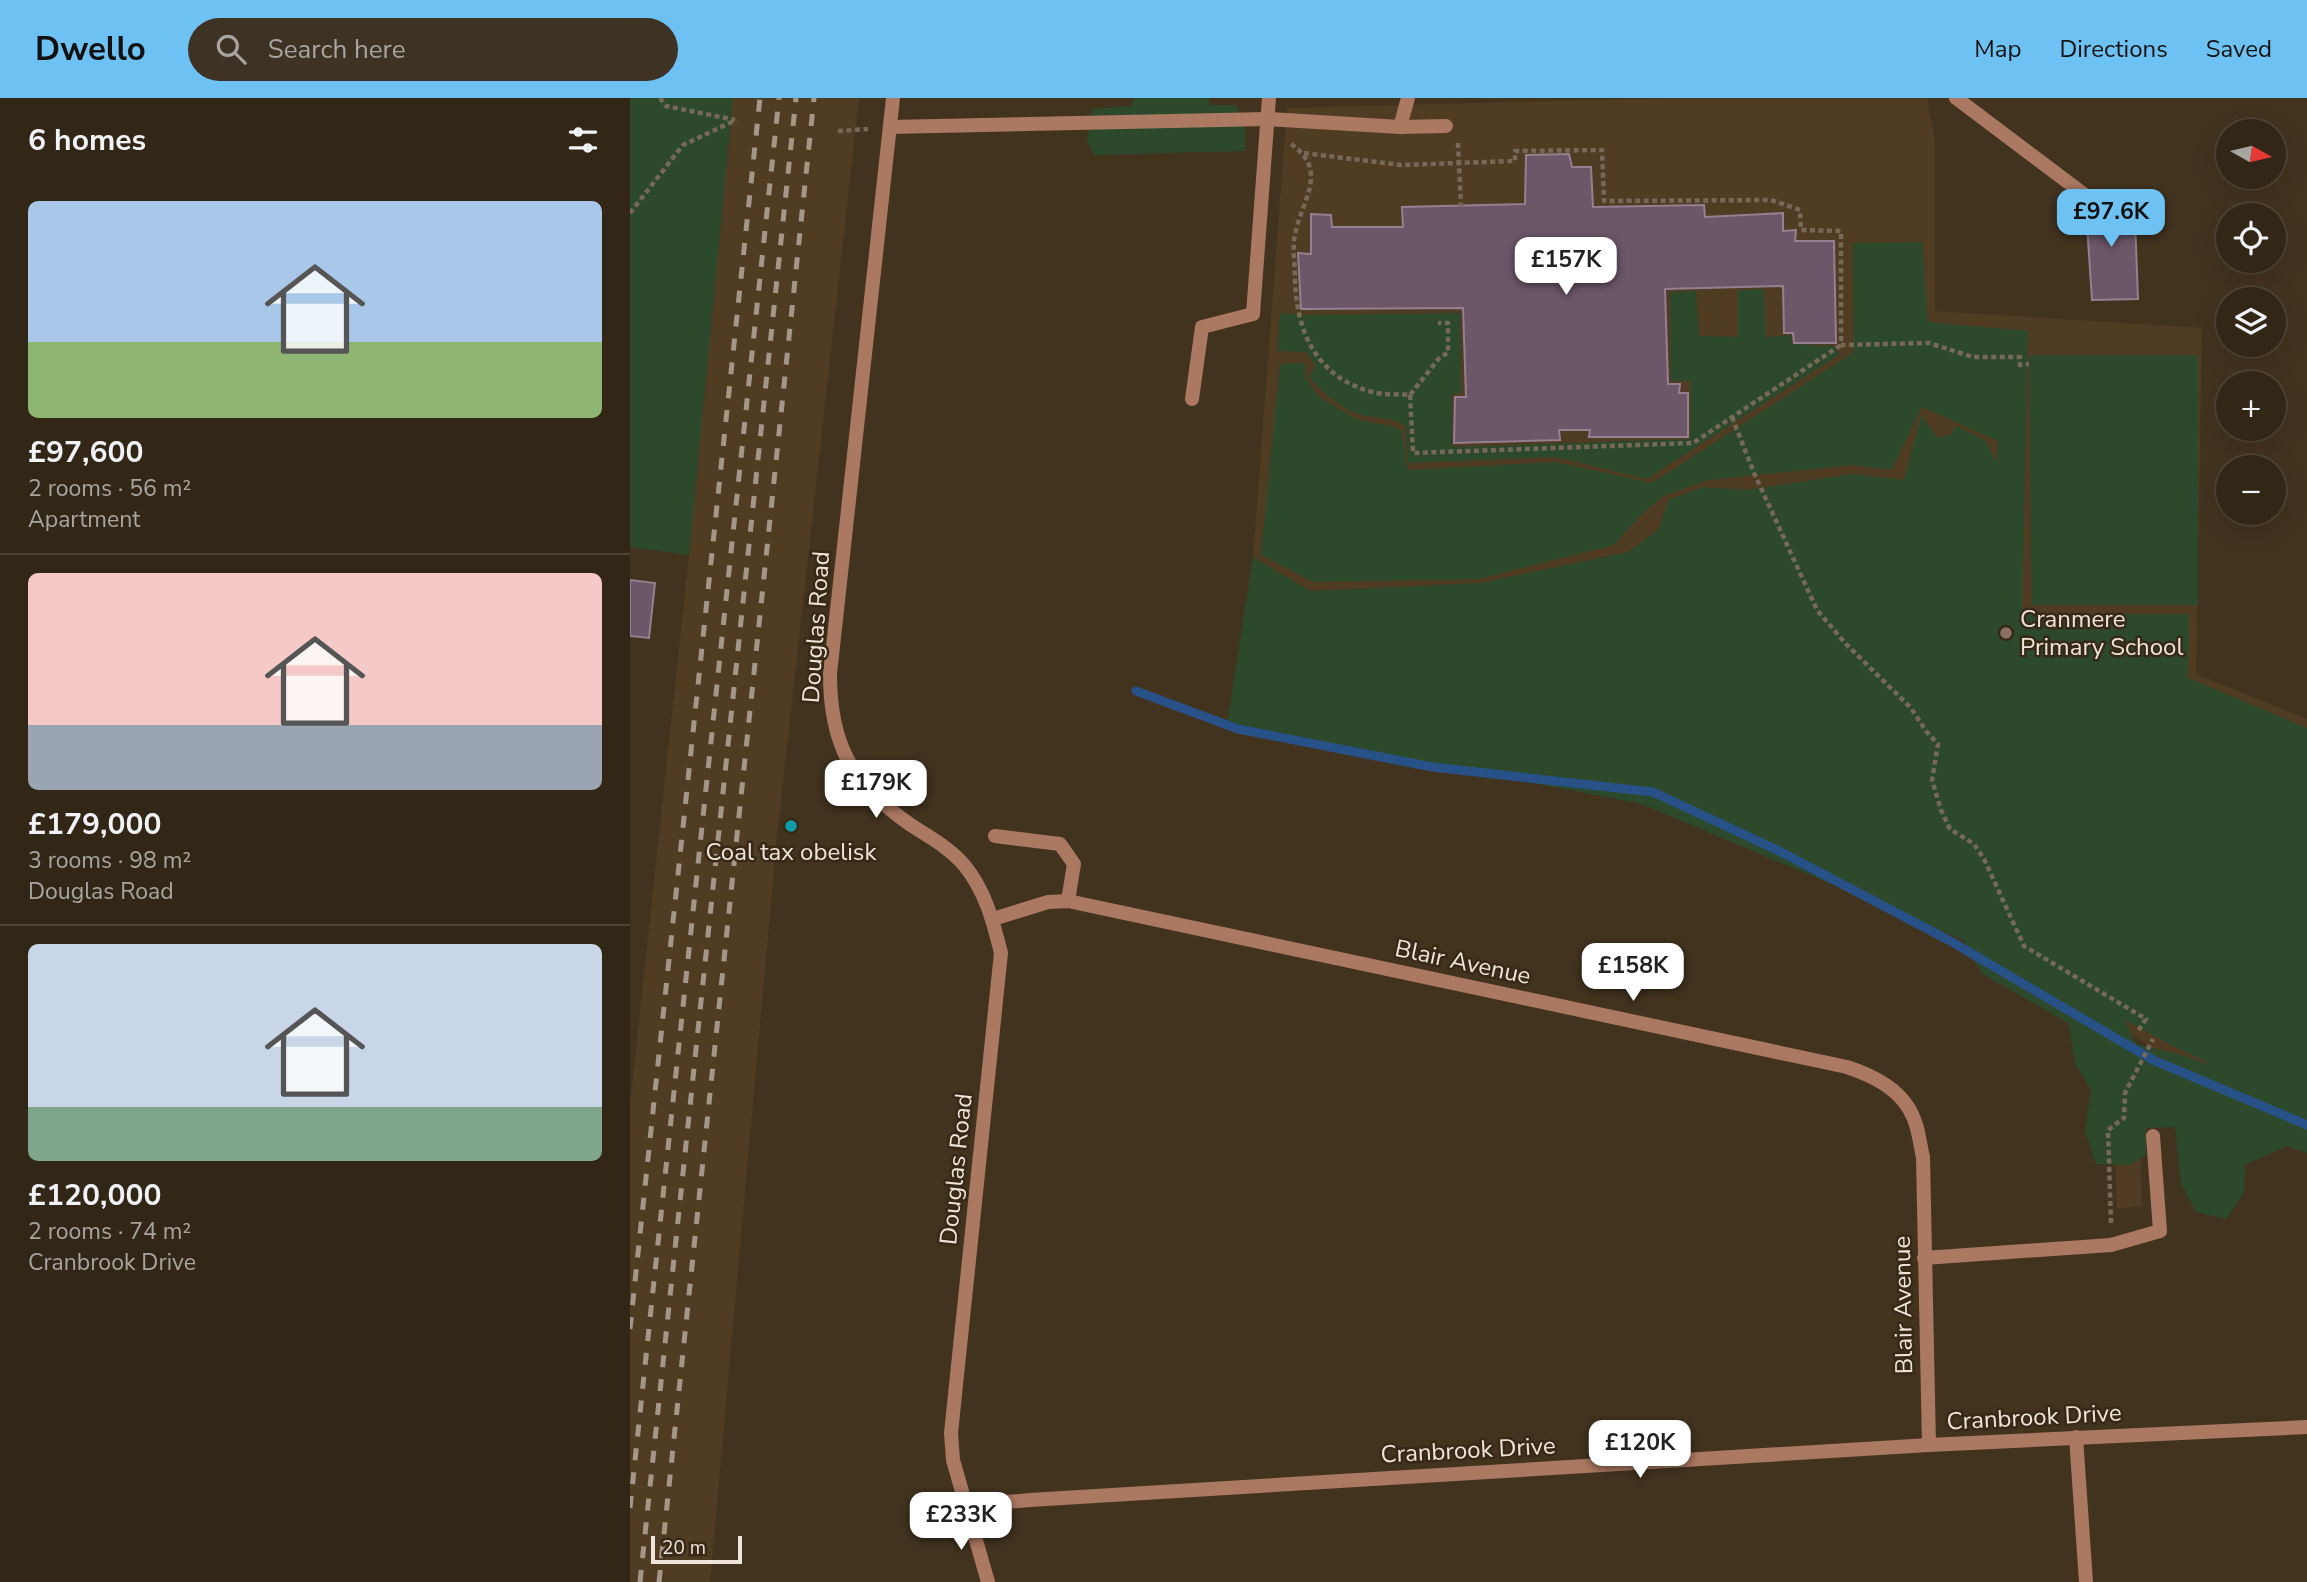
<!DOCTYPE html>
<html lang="en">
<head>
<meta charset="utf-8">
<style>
	body { margin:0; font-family:"Nunito Sans",sans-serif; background:#3d3224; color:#f1f3f6; height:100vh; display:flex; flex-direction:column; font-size:26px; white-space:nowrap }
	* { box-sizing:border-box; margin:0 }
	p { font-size:23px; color:#a8a5a1 }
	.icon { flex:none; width:38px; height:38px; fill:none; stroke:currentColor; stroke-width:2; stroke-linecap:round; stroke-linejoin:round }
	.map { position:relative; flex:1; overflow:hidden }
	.sheet { display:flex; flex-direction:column; background:#322617; width:630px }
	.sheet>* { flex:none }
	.needle { width:46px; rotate:98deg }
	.tools { position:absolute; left:1586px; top:21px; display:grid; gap:14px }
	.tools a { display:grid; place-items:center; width:70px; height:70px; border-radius:50%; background:#322617; box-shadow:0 7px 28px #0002,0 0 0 2px #4d4336; font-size:35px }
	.scale { position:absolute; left:21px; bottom:18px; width:91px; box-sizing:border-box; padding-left:7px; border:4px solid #eee4d9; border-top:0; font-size:19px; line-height:24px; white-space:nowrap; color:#eee4d9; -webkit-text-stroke:5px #372916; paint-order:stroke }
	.price { position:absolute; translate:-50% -60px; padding:0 16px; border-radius:14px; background:#fff; color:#222; font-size:23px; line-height:46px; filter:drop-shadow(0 2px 4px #0008) }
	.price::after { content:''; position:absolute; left:50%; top:42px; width:21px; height:16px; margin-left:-10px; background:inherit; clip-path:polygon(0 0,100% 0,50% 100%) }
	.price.selected { background:#6ec2f3; color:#111 }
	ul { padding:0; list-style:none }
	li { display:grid; align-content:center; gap:14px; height:371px; padding:0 28px }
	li+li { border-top:2px solid #4d4336 }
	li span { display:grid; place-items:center; height:217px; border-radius:10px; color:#555 }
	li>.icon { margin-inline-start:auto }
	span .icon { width:126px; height:126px; fill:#fffc; stroke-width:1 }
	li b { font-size:30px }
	h2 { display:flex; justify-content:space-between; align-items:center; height:84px; padding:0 28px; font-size:30px }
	header { display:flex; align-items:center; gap:42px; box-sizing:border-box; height:98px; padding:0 35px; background:#6ec2f3; color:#111 }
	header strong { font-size:33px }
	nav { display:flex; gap:38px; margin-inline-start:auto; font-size:24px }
	.search { width:490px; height:63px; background:#3d3224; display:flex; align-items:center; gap:18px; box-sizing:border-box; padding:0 24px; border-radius:38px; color:#a8a5a1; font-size:26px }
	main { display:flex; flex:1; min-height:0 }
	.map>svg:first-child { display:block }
	.built { fill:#4f3c22 }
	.green { fill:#2c4a2b; fill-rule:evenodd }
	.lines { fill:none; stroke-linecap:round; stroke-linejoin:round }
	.stream { stroke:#285188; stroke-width:9 }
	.building { fill:#6c5769; stroke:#957f91; stroke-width:2 }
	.path { stroke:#776958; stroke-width:4.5; stroke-dasharray:5 3.5; stroke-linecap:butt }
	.lane { stroke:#ab7862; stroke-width:14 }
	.street { stroke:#ab7862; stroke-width:14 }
	.rail { stroke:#a49788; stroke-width:5; stroke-dasharray:12 12; stroke-linecap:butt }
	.education-dot { fill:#8d6e63; stroke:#372916; stroke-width:2.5 }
	.culture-dot { fill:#0f9aa8; stroke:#372916; stroke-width:2.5 }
	.labels { text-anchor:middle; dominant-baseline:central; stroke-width:5; stroke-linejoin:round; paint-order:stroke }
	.poi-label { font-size:24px; fill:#eee4d9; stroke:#372916; text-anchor:start }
	.street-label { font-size:24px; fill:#eee4d9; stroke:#372916 }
</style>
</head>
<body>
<header>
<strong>Dwello</strong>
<div class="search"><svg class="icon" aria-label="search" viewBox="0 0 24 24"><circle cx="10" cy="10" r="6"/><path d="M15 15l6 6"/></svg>Search here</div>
<nav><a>Map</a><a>Directions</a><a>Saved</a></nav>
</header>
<main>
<section class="sheet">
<h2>6 homes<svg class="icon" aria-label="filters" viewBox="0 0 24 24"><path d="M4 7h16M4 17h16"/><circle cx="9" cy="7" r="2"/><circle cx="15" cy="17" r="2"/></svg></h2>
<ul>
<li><span style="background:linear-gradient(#a9c7e8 65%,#8fb573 0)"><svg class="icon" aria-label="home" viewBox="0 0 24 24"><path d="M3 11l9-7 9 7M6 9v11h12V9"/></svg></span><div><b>£97,600</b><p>2 rooms · 56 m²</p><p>Apartment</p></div></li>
<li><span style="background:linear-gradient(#f6c9c9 70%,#9aa5b1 0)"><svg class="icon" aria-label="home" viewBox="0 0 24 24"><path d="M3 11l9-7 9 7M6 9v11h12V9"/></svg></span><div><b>£179,000</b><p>3 rooms · 98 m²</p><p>Douglas Road</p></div></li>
<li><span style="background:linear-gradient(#c9d6e8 75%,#7fa58c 0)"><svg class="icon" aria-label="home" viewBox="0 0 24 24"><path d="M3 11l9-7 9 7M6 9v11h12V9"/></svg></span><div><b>£120,000</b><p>2 rooms · 74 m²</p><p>Cranbrook Drive</p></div></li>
</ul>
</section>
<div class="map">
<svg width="1677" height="1484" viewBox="0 0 1677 1484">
	<rect width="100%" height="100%" fill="#42331f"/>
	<g class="built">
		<polygon points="103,0 229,0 147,738 80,1484 0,1484 0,1007 59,457"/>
		<polygon points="1043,0 1297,0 1305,43 1305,213 1572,230 1566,576 1677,621 1677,1015 1532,956 1428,888 1029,431 998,454 850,485 680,493 623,459 657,10"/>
		<polygon points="1485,1046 1510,1046 1512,1108 1487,1111"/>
	</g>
	<g class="green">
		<polygon points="0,0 103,0 59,457 0,449"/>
		<polygon points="504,0 580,0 579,7 606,7 615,31 615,53 464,57 457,42 462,11 502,8"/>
		<path d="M1292,144l6,80 100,9 -6,283h167l-1,64 119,50v425l-20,-7 -42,19 -1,28 -18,26 -30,-7 -15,-28 -6,-57 -29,1v27l-17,10 -33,-1 -11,-33 6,-41 -16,-27 -7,-40 -87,-50 -18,-33 -321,-136 -415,-80 26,-167 57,34 170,-8 148,-31 31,-23 9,-29 35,-13 43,3 106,-16 52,6 17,-65 16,22 14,-2 5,-9 29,14 12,23 1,-22 -76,-34 -31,63 -38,-5 -145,15 -45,16 -23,20 -26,29 -136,34 -165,3 -52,-27 19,-191 25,-1v14l14,20 39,23 33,6 10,4 7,40 147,-8 97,21 202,-131 -1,-109zM1495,922l46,25 39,18h-7l-20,-8 -47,-11z"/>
		<path d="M1134,191l2,48 25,-2 1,9 42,2 6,8 -193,125 -91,-22 -148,6 -3,-38c-14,-7 -27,-7 -43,-10 -22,-6 -38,-22 -53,-38l7,-11 -10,-14 -28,-1 2,-38 27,2 153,-2 1,80 -9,1v53l238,-8 1,-58h-20l-1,-89 26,-1 3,45 39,1v-47z"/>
		<polygon points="1399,257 1568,257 1568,507 1402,507"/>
	</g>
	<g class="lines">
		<polyline class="stream" points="506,593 608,631 802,669 1023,694 1149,753 1322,844 1523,962 1677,1027"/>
	</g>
	<g class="building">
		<polygon points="939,56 942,69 961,69 963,109 1074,107 1075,119 1153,115 1153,133 1166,132 1165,143 1204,143 1206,245 1164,245 1163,235 1154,235 1153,188 1035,191 1038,286 1050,286 1049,295 1058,295 1058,339 959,339 960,332 929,332 930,342 824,345 825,299 836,299 833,210 671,211 668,155 681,156 681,116 701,117 702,129 773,129 772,109 895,106 896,57"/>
		<polygon points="1491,95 1491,123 1505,122 1508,201 1462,202 1455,97"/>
		<polygon points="0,482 25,485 19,540 0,538"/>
	</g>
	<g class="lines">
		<g class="path">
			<polyline points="30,0 36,8 105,22"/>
			<polyline points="208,33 238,31"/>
			<polyline points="828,45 831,108"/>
			<path d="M661,46c39,27 10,57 4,91 -3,13 0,29 0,43 1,53 21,99 77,114 12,3 26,2 38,3l30,-38 8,-4v-30h-10"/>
			<polyline points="674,55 771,67 885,63 885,53 972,52 974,103 1141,102 1170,112 1171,132 1211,133 1211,247 1299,245 1343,259 1390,259 1390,267 1399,266"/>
			<polyline points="0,115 53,47 106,22"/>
			<polyline points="780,297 783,355 1063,345 1211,247"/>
			<polyline points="1102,319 1124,375 1187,512 1216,546 1281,610 1296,633 1308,646 1302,682 1311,712 1320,731 1344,746 1354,761 1394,848 1516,921 1508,933"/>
			<polyline points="1481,1125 1478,1032 1494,1020 1495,995 1523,941"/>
		</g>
		<g class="lane">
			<polyline points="1326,0 1455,97"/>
			<polyline points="638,21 770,29 778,0"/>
			<polyline points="770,29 816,28"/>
			<polyline points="562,301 572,229 623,216 639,0"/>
			<polyline points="365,738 430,746 444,766 438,803"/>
			<polyline points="1294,1160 1481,1147 1530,1133 1523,1038"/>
			<polyline points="1446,1339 1456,1484"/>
		</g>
		<g class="street">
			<path d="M263,0l-63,576c0,70 21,108 78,149 19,13 41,24 56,42 21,25 29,56 37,88l-50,480 2,27 35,122"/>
			<polyline points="260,29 638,21"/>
			<path d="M363,821l55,-17 20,-1 779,166c27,9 56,23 67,52 5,12 6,26 9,38l6,288"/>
			<polyline points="339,1414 377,1404 400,1402 1299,1347 1677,1329"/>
		</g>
		<g class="rail">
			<polyline points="0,1231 130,0"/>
			<polyline points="0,1410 149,0"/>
			<polyline points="10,1484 166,0"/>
			<polyline points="29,1484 184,0"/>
		</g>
	</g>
	<circle class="education-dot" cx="1376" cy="535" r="7"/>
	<circle class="culture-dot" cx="161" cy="728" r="7"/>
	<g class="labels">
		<g class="poi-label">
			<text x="1390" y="521">Cranmere<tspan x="1390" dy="28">Primary School</tspan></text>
			<text x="161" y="754" text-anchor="middle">Coal tax obelisk</text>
		</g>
		<g class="street-label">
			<text transform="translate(186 529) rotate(-86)">Douglas Road</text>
			<text transform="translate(833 864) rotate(12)">Blair Avenue</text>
			<text transform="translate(326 1071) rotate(-84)">Douglas Road</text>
			<text transform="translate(1273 1207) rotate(-91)">Blair Avenue</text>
			<text transform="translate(1404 1319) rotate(-3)">Cranbrook Drive</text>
			<text transform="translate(838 1352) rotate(-3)">Cranbrook Drive</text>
		</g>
	</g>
</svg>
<div class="tools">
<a><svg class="needle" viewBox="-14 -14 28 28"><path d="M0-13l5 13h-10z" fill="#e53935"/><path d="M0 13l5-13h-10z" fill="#a8a5a1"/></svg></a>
<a><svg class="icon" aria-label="locate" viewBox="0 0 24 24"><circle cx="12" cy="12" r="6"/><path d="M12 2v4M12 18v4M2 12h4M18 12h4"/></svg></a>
<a><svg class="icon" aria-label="layers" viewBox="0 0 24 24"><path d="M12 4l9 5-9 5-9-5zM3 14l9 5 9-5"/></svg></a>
<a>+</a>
<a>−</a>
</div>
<div class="scale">20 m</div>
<b class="price selected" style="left:1481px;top:151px">£97.6K</b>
<b class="price" style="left:936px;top:199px">£157K</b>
<b class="price" style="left:246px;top:722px">£179K</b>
<b class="price" style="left:1003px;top:905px">£158K</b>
<b class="price" style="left:1010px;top:1382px">£120K</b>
<b class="price" style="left:331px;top:1454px">£233K</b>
</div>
</main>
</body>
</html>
